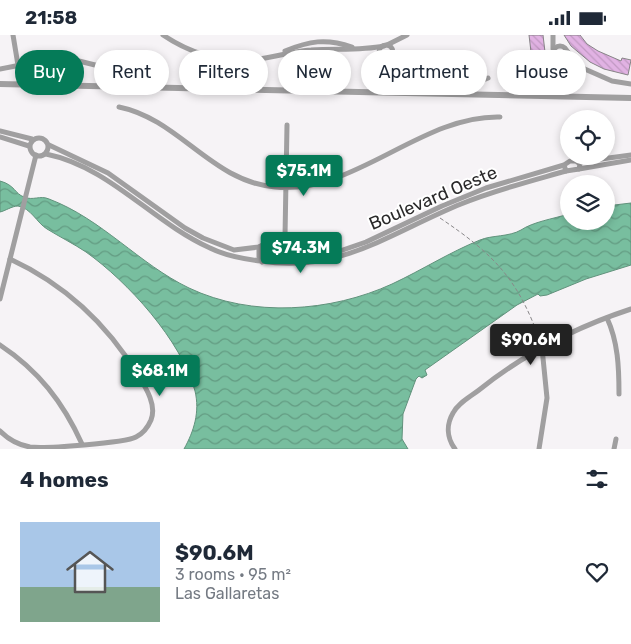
<!DOCTYPE html>
<html lang="en">
<head>
<meta charset="utf-8">
<style>
	body { margin:0; font-family:Rubik,sans-serif; background:#f2f2f3; color:#1f2937; height:100vh; display:flex; flex-direction:column; font-size:19px; white-space:nowrap }
	* { box-sizing:border-box; margin:0 }
	p { font-size:16px; color:#747a83 }
	.icon { flex:none; width:28px; height:28px; fill:none; stroke:currentColor; stroke-width:2; stroke-linecap:round; stroke-linejoin:round }
	.map { position:relative; height:414px; overflow:hidden }
	.drawer { display:flex; flex-direction:column; background:#fff; flex:1 }
	.drawer>* { flex:none }
	.guide { position:absolute; left:15px; top:15px; width:601px; height:45px; display:flex; gap:10px }
	.controls { position:absolute; left:560px; top:75px; display:grid; gap:10px }
	.controls a { display:grid; place-items:center; width:55px; height:55px; border-radius:50%; background:#fff; box-shadow:0 2px 8px #0003; font-size:25px }
	.price { position:absolute; translate:-50% -42px; padding:0 11px; border-radius:5px; background:#057b58; color:#fff; font-size:16px; line-height:32px; filter:drop-shadow(0 1px 2px #0008) }
	.price::after { content:''; position:absolute; left:50%; top:30px; width:15px; height:11px; margin-left:-8px; background:inherit; clip-path:polygon(0 0,100% 0,50% 100%) }
	.price.selected { background:#222; color:#fff }
	ul { padding:0; list-style:none }
	li { display:flex; align-items:center; gap:15px; height:125px; padding:0 20px }
	li span { display:grid; place-items:center; flex:none; width:140px; height:100px; border-radius:0px; color:#555 }
	li>.icon { margin-inline-start:auto }
	span .icon { width:60px; height:60px; fill:#fffc; stroke-width:1 }
	li b { font-size:21px }
	h2 { display:flex; justify-content:space-between; align-items:center; height:60px; padding:0 20px; font-size:21px }
	.pill { padding:0 18px; border-radius:22px; background:#fff; box-shadow:0 2px 8px #0003; font-size:18px; line-height:45px }
	.pill.selected { background:#057b58; color:#fff }
	.status { display:flex; justify-content:space-between; align-items:center; height:35px; padding:0 25px; background:#fff; direction:ltr }
	.status svg { height:14px; fill:currentColor }
	.map>svg:first-child { display:block }
	.water { fill:url(#water-waves); stroke:#61927c }
	.building { fill:url(#building-back-hatch); stroke:#878487 }
	.lines { fill:none; stroke-linecap:round; stroke-linejoin:round }
	.path { stroke:#898789; stroke-width:1; stroke-dasharray:4 2.5; stroke-linecap:butt }
	.minor { stroke:#a09fa0; stroke-width:5 }
	.tertiary { stroke:#a09fa0; stroke-width:6 }
	.labels { text-anchor:middle; dominant-baseline:central; stroke-width:4; stroke-linejoin:round; paint-order:stroke }
	.street-label { font-size:18px; fill:#2b2a2b; stroke:#fff }
</style>
</head>
<body>
<div class="status"><b>21:58</b><svg viewBox="0 0 49 12"><path d="M0 12V9h3v3zM5 12V6h3v6zM10 12V3h3v9zM15 12V0h3v12zM26 1h20v11H26zM47 4h2v5h-2z"/></svg></div>
<div class="map">
<svg width="631" height="414" viewBox="0 0 631 414">
	<defs>
		<pattern id="water-waves" width="16" height="10" patternUnits="userSpaceOnUse" patternTransform="scale(1.25)"><rect width="16" height="10" fill="#78be9f"/><path d="M0 5q4-4 8 0t8 0" fill="none" stroke="#639b82"/></pattern>
		<pattern id="building-back-hatch" width="6" height="6" patternUnits="userSpaceOnUse" patternTransform="scale(1.25)"><rect width="6" height="6" fill="#e1b2e3"/><path d="M-1 5l2 2M0 0l6 6M5-1l2 2" fill="none" stroke="#c199c3"/></pattern>
	</defs>
	<rect width="100%" height="100%" fill="#f6f3f6"/>
	<path class="water" d="M0,146c15,4 15,13 24,16 9,4 16,-2 25,2 53,20 90,65 140,89 63,30 142,24 203,-4 30,-14 58,-32 88,-44 12,-5 29,-3 41,-10 12,-8 31,-11 48,-16v7h37v-15l25,-3v62l-45,14 -39,16 -7,1 -2,-2 -21,11 -92,65 2,5 -5,3 -3,-2 -3,3 -13,35 -1,25 6,10h-224c10,-18 16,-37 11,-58 -14,-51 -67,-109 -109,-139 -12,-8 -26,-15 -39,-23 -10,-6 -16,-21 -29,-23 -6,0 -13,5 -18,6z"/>
	<g class="building">
		<polygon points="529,0 543,0 545,17 531,17"/>
		<polygon points="564,0 580,0 587,9 598,16 621,26 622,23 631,25 628,40 604,34 590,27 571,11"/>
		<polygon points="550,28 556,35 545,43 540,36"/>
		<polygon points="558,32 583,41 581,49 563,44 562,48 554,45"/>
	</g>
	<g class="lines">
		<path class="path" d="M440,183c55,37 79,62 101,126"/>
		<g class="minor">
			<polyline points="13,0 18,30"/>
			<path d="M163,0c28,19 61,28 95,24 18,-2 35,-8 53,-9 24,-2 49,1 73,-4"/>
			<polyline points="553,0 553,14"/>
			<polyline points="387,10 407,0"/>
			<circle cx="386" cy="17" r="7"/>
			<circle cx="560" cy="18" r="7"/>
			<polyline points="566,15 580,30"/>
			<path d="M285,16c24,-10 41,-13 67,-4"/>
			<path d="M393,19c6,30 73,35 95,24"/>
			<polyline points="562,24 612,46 631,49"/>
			<polyline points="0,34 56,23 75,25 115,35"/>
			<path d="M119,72c60,12 93,75 156,80 79,8 146,-72 225,-70"/>
			<polyline points="0,96 32,104"/>
			<polyline points="0,102 29,111"/>
			<circle cx="39" cy="112" r="9"/>
			<polyline points="49,110 108,138 185,193 203,203 234,215 259,212 273,204 285,201 317,216 337,217 366,207 442,171 486,153 564,130 570,126 576,126 580,129 579,134 566,136 564,130"/>
			<path d="M46,119c64,13 106,68 164,94 16,8 33,11 51,13 78,13 131,-29 200,-57 34,-14 70,-23 105,-33"/>
			<polyline points="579,127 631,120"/>
			<polyline points="579,134 631,125"/>
			<polyline points="285,201 287,90"/>
			<polyline points="259,212 259,222 262,227"/>
			<polyline points="308,212 310,217 308,227"/>
			<polyline points="0,264 36,120"/>
			<path d="M607,283c11,24 12,49 12,76"/>
			<path d="M0,310c38,25 63,57 82,99"/>
			<path d="M0,396c8,8 19,14 30,16 14,2 95,-4 106,-10 6,-3 12,-10 15,-17 6,-15 -5,-32 -13,-45 -31,-51 -74,-91 -128,-116"/>
			<path d="M455,414c-8,-11 -9,-24 -2,-36 5,-10 17,-16 26,-23 45,-36 97,-63 152,-81"/>
			<polyline points="539,414 547,363 542,313"/>
			<polyline points="614,414 616,404"/>
		</g>
		<polyline class="tertiary" points="0,49 631,63"/>
	</g>
	<g class="labels">
		<g class="street-label">
			<text transform="translate(433 163) rotate(-23)">Boulevard Oeste</text>
		</g>
	</g>
</svg>
<div class="controls">
<a><svg class="icon" aria-label="locate" viewBox="0 0 24 24"><circle cx="12" cy="12" r="6"/><path d="M12 2v4M12 18v4M2 12h4M18 12h4"/></svg></a>
<a><svg class="icon" aria-label="layers" viewBox="0 0 24 24"><path d="M12 4l9 5-9 5-9-5zM3 14l9 5 9-5"/></svg></a>
</div>
<b class="price" style="left:304px;top:162px">$75.1M</b>
<b class="price" style="left:301px;top:239px">$74.3M</b>
<b class="price selected" style="left:531px;top:331px">$90.6M</b>
<b class="price" style="left:160px;top:362px">$68.1M</b>
<div class="guide">
<a class="pill selected">Buy</a>
<a class="pill">Rent</a>
<a class="pill">Filters</a>
<a class="pill">New</a>
<a class="pill">Apartment</a>
<a class="pill">House</a>
</div>
</div>
<section class="drawer">
<h2>4 homes<svg class="icon" aria-label="filters" viewBox="0 0 24 24"><path d="M4 7h16M4 17h16"/><circle cx="9" cy="7" r="2"/><circle cx="15" cy="17" r="2"/></svg></h2>
<ul>
<li><span style="background:linear-gradient(#a9c7e8 65%,#7fa58c 0)"><svg class="icon" aria-label="home" viewBox="0 0 24 24"><path d="M3 11l9-7 9 7M6 9v11h12V9"/></svg></span><div><b>$90.6M</b><p>3 rooms · 95 m²</p><p>Las Gallaretas</p></div><svg class="icon" aria-label="heart" viewBox="0 0 24 24"><path d="M12 20l-8-8c-3-5 5-10 8-4 3-6 11-1 8 4z"/></svg></li>
</ul>
</section>
</body>
</html>
